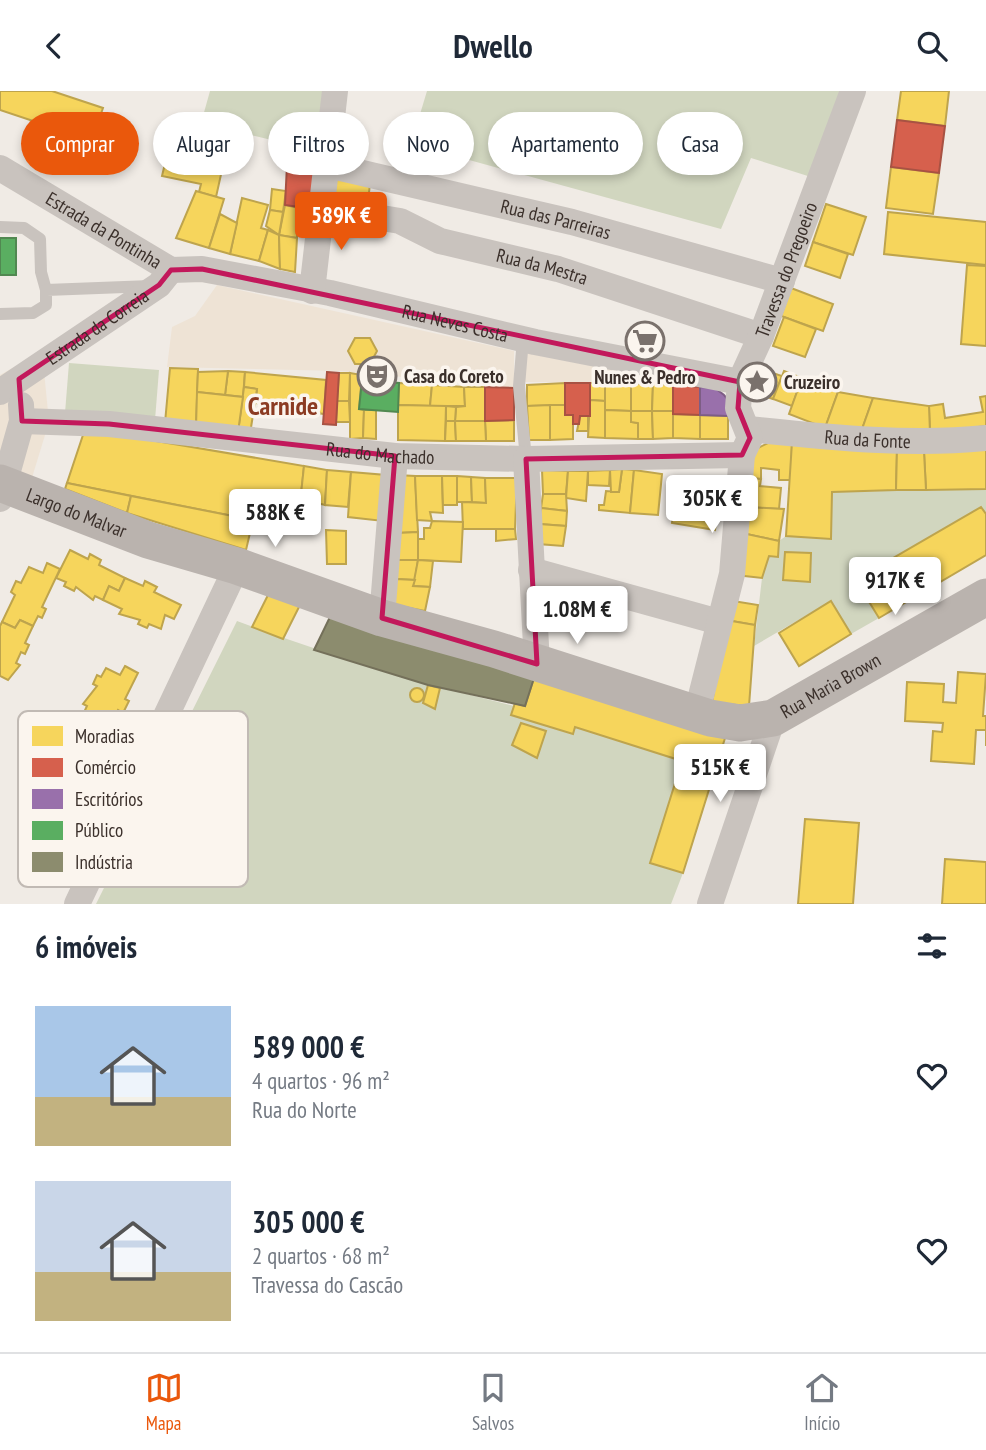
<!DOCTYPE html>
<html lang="pt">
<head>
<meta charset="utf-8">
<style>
	body { margin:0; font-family:"PT Sans Narrow",sans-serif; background:#f6f6f7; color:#1f2937; height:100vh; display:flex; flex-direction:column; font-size:26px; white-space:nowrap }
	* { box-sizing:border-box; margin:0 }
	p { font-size:23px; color:#747a83 }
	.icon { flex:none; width:38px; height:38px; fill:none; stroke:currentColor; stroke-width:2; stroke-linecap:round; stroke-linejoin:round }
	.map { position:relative; height:813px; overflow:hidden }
	.panel { display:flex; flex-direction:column; background:#fff; flex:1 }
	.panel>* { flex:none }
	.guide { position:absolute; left:21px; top:21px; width:945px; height:63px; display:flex; gap:14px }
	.price { position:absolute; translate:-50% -60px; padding:0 16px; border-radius:7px; background:#fff; color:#222; font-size:23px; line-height:46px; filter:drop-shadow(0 2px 4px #0008) }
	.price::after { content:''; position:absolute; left:50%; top:42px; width:21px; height:16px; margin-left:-10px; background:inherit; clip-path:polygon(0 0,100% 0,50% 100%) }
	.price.active { background:#ea580c; color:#fff }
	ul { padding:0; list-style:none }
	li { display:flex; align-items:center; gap:21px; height:175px; padding:0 35px }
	li span { display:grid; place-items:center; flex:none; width:196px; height:140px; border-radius:0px; color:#555 }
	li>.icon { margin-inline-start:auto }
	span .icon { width:84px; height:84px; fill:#fffc; stroke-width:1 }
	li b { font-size:30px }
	h2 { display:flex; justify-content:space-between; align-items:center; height:84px; padding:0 35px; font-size:30px }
	.tag { padding:0 24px; border-radius:32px; background:#fff; box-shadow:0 4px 10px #0003; font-size:24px; line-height:63px }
	.tag.active { background:#ea580c; color:#fff }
	header { display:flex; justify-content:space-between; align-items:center; height:91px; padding:0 35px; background:#fff; font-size:32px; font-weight:700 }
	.tabs { display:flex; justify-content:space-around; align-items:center; height:98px; border-top:2px solid #e0e1e3; background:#fff; font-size:19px; color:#747a83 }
	.tabs a { display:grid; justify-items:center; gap:4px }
	.tabs .active { color:#ea580c }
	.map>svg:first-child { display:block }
	.green { fill:#d1d6bf }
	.plaza { fill:#eee3d5 }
	.homes { fill:#f6d55c; stroke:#bea44d; stroke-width:2 }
	.shops { fill:#d6604d; stroke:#a85243; stroke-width:2 }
	.offices { fill:#9970ab; stroke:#7d5d85; stroke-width:2 }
	.public { fill:#5aae61; stroke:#518851; stroke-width:2 }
	.industry { fill:#8c8c6e; stroke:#74705a; stroke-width:2 }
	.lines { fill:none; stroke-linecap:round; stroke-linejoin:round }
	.service { stroke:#c9c3be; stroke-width:12 }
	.minor { stroke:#c9c3be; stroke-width:26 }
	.secondary { stroke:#bab3ae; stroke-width:37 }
	.marked { fill:none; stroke:#c2185b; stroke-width:5; stroke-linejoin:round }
	.labels { text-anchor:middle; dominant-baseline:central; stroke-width:7; stroke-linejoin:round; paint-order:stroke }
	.street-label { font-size:19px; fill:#3b302b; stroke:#fbf5ee }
	.poi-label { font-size:19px; font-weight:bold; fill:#3b302b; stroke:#fbf5ee; text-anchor:start }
	.district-label { font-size:26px; font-weight:bold; fill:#8c3b22; stroke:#fbf5ee }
	.key { fill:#fbf5ee; stroke:#c1bab4; stroke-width:2 }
	.key-label { font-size:19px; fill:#3b302b }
</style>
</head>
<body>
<header><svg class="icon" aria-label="back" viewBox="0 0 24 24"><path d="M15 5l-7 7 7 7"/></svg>Dwello<svg class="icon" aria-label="search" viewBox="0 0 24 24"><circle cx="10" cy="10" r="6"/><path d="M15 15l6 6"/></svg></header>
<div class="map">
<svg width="986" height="813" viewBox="0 0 986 813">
	<rect width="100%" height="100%" fill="#f0ebe5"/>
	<g class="green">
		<polygon points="210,0 325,0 318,54 284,52 201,32"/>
		<polygon points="427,0 842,0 811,86 751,67 721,138 411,53"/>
		<polygon points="69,272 159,279 155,329 65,322"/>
		<polygon points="986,398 986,423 981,416 883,473 889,485 863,501 879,527 851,543 831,510 754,555 762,487 769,465 778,466 779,450 786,445 831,448 832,401"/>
		<path d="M237,530c91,34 182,62 277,85l-3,9 57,18 5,1 2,-7 107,34 -32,101 33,11 -12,31h-575z"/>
	</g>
	<g class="plaza">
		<polygon points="217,194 514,260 514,297 341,280 167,276 172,236 195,225"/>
		<polygon points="39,262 43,270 49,331 27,403 0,392 0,284"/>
		<polygon points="526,262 660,288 660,291 524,291"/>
	</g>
	<g class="homes">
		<polygon points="0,0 52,0 103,17 87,63 77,60 81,46 0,19"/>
		<polygon points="901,0 949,0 945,35 897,29"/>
		<polygon points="167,64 222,79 216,106 199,101 201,93 162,85"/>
		<polygon points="891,76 939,82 933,123 886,117"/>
		<polygon points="331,87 370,93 367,118 328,112"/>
		<polygon points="272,98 286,100 283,121 270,119"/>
		<polygon points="196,100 224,108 209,157 176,147"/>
		<polygon points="242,107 268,114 261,137 268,139 259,170 230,163"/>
		<polygon points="826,113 866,126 853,164 813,151"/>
		<polygon points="285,114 299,117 297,147 279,144"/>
		<polygon points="270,119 283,121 279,144 266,135"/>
		<polygon points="888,121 986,131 986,174 884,163"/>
		<polygon points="220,123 237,132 230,163 209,157"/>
		<polygon points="268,139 279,144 280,178 259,170"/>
		<polygon points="279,144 297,147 295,181 280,178"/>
		<polygon points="813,151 848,163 840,187 805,175"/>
		<polygon points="967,174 986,175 986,255 961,253"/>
		<polygon points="791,197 833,213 823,240 781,225"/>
		<polygon points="784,226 816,238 805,266 773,255"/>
		<polygon points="355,247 370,247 377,260 370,273 355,273 348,260"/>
		<polygon points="170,277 198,278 196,336 165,332"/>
		<polygon points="764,279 782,285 773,308 755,302"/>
		<polygon points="228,280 245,281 243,306 225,304"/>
		<polygon points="228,280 225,304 197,301 198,281"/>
		<polygon points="784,280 802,287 792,315 773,308"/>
		<polygon points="245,281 326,289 324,323 255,312 257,298 244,296"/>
		<polygon points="339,282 350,282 349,310 337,310"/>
		<polygon points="350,282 362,284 359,318 364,319 363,347 350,348"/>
		<polygon points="802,287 838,301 825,337 789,323"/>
		<polygon points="399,292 432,294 430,315 398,314"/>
		<polygon points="565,292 565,314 527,315 527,294"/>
		<polygon points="590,292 605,292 605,310 590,309"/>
		<polygon points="605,292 631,293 631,320 605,319"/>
		<polygon points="631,293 653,293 652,320 631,320"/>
		<polygon points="653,293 673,294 673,320 652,320"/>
		<polygon points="432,294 464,296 465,315 430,315"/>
		<polygon points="244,296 257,298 250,343 238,341"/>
		<polygon points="464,296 485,296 485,330 455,330 456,316 465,315"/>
		<polygon points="197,301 243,306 238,341 196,336"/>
		<polygon points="838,301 873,307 861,341 825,337"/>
		<polygon points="986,305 986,335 930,342 929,315 943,313 945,327 983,321 980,306"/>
		<polygon points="873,307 929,315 930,342 861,341"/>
		<polygon points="590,309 605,310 605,347 588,346"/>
		<polygon points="337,310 349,310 350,331 336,331"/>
		<polygon points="398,314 446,315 445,350 398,349"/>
		<polygon points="550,314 565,314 565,324 573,324 573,348 550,349"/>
		<polygon points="550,314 550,349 529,349 527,315"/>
		<polygon points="446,315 456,316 455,330 446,330"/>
		<polygon points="364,319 376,319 376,348 363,347"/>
		<polygon points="605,319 631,320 631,331 638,332 638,348 605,347"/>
		<polygon points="631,320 652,320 653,348 638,348 638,332 631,331"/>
		<polygon points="652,320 673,320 673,347 653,348"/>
		<polygon points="673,323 700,324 700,348 673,347"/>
		<polygon points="700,324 728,325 728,348 700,348"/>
		<polygon points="580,325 588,325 588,340 577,340"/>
		<polygon points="514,329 514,350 486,350 485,330"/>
		<polygon points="446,330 455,330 456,350 445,350"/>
		<polygon points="455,330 485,330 486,350 456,350"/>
		<polygon points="97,340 304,375 299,422 286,419 283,435 67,392 83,344"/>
		<polygon points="772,350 792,351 791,389 779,389 779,379 761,377 761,388 747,387 754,359"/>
		<polygon points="792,351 897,358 896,399 832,401 831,448 786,445"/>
		<polygon points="986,357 986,398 926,399 924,361"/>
		<polygon points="897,358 924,361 926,399 896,399"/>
		<polygon points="304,375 327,379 325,414 317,412 315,423 299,422"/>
		<polygon points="622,378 634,379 630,422 599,419 599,414 604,414 606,400 619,401"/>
		<polygon points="622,378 619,401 611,401 610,379"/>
		<polygon points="327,379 351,381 348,416 325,414"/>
		<polygon points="542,379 568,380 566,403 543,403"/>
		<polygon points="610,379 609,395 588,394 588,380"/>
		<polygon points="634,379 662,383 658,424 630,422"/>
		<polygon points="568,380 588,380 586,410 566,407"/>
		<polygon points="351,381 386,384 383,430 348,426"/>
		<polygon points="396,384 415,385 418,441 397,442"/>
		<polygon points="415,385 442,385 443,422 430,421 432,430 417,429"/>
		<polygon points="442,385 457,385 457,414 443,414"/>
		<polygon points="457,385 471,386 472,411 457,411"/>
		<polygon points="471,386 485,387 486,412 472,411"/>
		<polygon points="485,387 517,387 515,438 463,438 462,411 486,412"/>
		<polygon points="747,387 761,388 760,395 781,397 779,418 745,416"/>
		<polygon points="67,392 131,405 127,422 65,398"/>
		<polygon points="543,403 566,403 567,420 541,417"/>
		<polygon points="675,403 719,409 715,439 672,432"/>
		<polygon points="131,405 253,429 246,459 127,422"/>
		<polygon points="745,416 784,418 779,450 742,442"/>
		<polygon points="981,416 986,423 986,464 879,527 863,501 889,485 883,473"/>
		<polygon points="541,417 567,420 566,435 539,433"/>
		<polygon points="286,419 310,423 309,440 283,435"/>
		<polygon points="432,430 463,431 461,471 418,469 418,448 424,448 424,437 430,437"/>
		<polygon points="539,433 566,435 563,455 538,453"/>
		<polygon points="496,438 515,438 516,448 496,450"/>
		<polygon points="326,439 346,440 346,473 327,473"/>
		<polygon points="418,441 418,469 396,469 397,442"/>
		<polygon points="742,442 779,450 778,466 769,465 762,487 736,484"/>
		<polygon points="70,459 88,468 90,463 101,469 99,474 125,487 119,500 109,495 103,509 95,505 93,509 76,496 74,500 64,495 66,491 56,487"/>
		<polygon points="785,461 811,462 810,491 783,489"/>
		<polygon points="396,469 418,469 415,489 396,488"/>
		<polygon points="418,469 433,470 430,496 413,495"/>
		<polygon points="47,472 60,478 42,516 46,518 42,527 38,525 33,535 20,529 15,537 2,531 15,504 11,501 16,490 21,492 29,476 43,482"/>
		<polygon points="125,487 143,495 145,490 157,496 154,501 181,514 174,528 165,524 161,538 149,533 147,537 138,533 140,529 119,523 122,518 103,509 109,495 119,500"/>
		<polygon points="396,488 415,489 413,495 430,496 425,520 394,514"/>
		<polygon points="269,502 300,514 283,548 252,536"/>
		<polygon points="733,510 758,514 755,534 726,529"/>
		<polygon points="831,510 851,543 799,575 779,542"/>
		<polygon points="20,529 33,535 25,552 29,554 25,563 21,561 16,572 20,574 8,589 0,585 0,535 2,531 15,537"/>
		<polygon points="726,529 755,534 749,615 712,612"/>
		<polygon points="125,575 138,582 125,608 129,610 123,622 118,619 110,636 97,630 93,638 79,632 87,615 83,613 97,595 93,593 97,584 101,586 106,577 120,584"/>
		<polygon points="958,581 986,583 983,625 986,625 986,655 986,639 976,639 974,673 931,670 933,640 942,641 943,632 905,630 907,591 944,593 943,611 956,612"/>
		<polygon points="535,584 726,644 683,782 650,772 682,670 575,636 573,643 511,624 515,612 525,615"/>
		<polygon points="428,594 440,597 435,618 423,612"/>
		<circle cx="417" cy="604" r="7"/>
		<polygon points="521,632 546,640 537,667 512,654"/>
		<polygon points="805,728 859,732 853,813 798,813"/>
		<polygon points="945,768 986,771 986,813 942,813"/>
	</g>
	<g class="shops">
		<polygon points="897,29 945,35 939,82 891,76"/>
		<polygon points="284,52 318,54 313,118 285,114 287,74 282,72"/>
		<polygon points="327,281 339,282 336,334 323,333"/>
		<polygon points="565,292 590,292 590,325 580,325 579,333 573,333 573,324 565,324"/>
		<polygon points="673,294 700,296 700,324 673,323"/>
		<polygon points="485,296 514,297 514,329 485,330"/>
	</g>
	<polygon class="offices" points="700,296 715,297 724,304 729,310 728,325 700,324"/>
	<g class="public">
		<rect x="0" y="147" width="16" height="37"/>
		<polygon points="362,289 399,292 398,321 359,318"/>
	</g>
	<polygon class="industry" points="330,526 534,587 525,615 428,594 314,559"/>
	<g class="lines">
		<g class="service">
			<polyline points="0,136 24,137 40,148 41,181 46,199"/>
			<polyline points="0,223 33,222 46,214 46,199 151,195"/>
			<polyline points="523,248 519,295 526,368"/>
		</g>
		<g class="minor">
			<path id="s1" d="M328,74l244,57 210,59"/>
			<path id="s2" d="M0,77l171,102"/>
			<path id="s3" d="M322,117l78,13 40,20 118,28 203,67"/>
			<path id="s4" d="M171,179l31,-1 128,24 205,49 205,40"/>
			<polyline points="312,200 335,0"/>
			<path id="s5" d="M0,301l159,-107 12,-15"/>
			<path id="s6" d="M22,330l87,3 286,32 131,3 216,-4"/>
			<path id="s7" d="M749,338c78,8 159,17 237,9"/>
			<polyline points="526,368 537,573"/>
			<polyline points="0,408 22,330 21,314"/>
			<polyline points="531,479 719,531"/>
			<polyline points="382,527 395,365"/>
			<path id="s8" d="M701,605l31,-122 10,-119 8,-17 -12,-30 2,-26 21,-46 92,-245"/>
			<polyline points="77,813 237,475"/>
			<polyline points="710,813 773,627"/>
		</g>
		<path class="secondary" id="s9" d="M0,392l148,57 89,26 145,52 112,31 216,69 30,5 33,-5 213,-121"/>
	</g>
	<path class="marked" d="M202,178l538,113 -2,26 12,30 -8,17 -216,4 11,205 -155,-46 13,-162 -286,-32 -87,-3 -3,-42 140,-94 12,-15z"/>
	<defs>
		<symbol id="supermarket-ring" viewBox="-11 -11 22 22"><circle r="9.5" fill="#fbf5ee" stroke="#7a716c" stroke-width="1.5"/><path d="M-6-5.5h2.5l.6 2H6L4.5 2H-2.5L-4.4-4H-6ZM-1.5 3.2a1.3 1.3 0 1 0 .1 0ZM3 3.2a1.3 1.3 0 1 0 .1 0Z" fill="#7a716c"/></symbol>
		<symbol id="theatre-ring" viewBox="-11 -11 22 22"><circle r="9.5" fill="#fbf5ee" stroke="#7a716c" stroke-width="1.5"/><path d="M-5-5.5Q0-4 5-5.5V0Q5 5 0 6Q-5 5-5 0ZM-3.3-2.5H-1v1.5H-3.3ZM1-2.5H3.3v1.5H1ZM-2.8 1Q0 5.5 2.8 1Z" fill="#7a716c"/></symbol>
		<symbol id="sight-ring" viewBox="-11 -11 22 22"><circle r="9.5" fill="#fbf5ee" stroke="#7a716c" stroke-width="1.5"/><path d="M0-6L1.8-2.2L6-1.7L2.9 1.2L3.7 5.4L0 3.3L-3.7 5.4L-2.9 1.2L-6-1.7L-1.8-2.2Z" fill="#7a716c"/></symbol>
	</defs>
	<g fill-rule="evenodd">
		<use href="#supermarket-ring" x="623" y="228" width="44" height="44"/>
		<use href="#theatre-ring" x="355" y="263" width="44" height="44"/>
		<use href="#sight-ring" x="735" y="269" width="44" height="44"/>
	</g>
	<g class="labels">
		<g class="street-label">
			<text stroke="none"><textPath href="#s1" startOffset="234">Rua das Parreiras</textPath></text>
			<text stroke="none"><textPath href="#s2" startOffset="121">Estrada da Pontinha</textPath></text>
			<text stroke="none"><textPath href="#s3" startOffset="229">Rua da Mestra</textPath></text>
			<text stroke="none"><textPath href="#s8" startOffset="444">Travessa do Pregoeiro</textPath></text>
			<text stroke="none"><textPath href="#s4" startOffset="290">Rua Neves Costa</textPath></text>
			<text stroke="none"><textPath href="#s5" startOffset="117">Estrada da Correia</textPath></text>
			<text stroke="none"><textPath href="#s7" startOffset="119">Rua da Fonte</textPath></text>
			<text stroke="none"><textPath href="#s6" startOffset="360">Rua do Machado</textPath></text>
			<text stroke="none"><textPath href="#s9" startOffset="82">Largo do Malvar</textPath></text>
			<text stroke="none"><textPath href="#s9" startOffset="878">Rua Maria Brown</textPath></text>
		</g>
		<g class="poi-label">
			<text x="404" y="285">Casa do Coreto</text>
			<text x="645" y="286" text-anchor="middle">Nunes &amp; Pedro</text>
			<text x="784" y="291">Cruzeiro</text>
		</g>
		<g class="district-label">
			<text x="283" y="314">Carnide</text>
		</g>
	</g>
	<rect x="18" y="620" width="230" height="176" rx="10" class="key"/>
	<rect x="32" y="635" width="31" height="20" fill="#f6d55c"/>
	<rect x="32" y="667" width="31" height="19" fill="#d6604d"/>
	<rect x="32" y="698" width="31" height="20" fill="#9970ab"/>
	<rect x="32" y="730" width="31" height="19" fill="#5aae61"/>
	<rect x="32" y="761" width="31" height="20" fill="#8c8c6e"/>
	<g class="key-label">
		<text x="75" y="652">Moradias</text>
		<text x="75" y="683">Comércio</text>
		<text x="75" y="715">Escritórios</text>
		<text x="75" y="746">Público</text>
		<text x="75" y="778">Indústria</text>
	</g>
</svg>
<b class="price active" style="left:341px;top:161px">589K €</b>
<b class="price" style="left:712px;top:444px">305K €</b>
<b class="price" style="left:275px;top:458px">588K €</b>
<b class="price" style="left:895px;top:526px">917K €</b>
<b class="price" style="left:577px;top:555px">1.08M €</b>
<b class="price" style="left:720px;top:713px">515K €</b>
<div class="guide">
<a class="tag active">Comprar</a>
<a class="tag">Alugar</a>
<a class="tag">Filtros</a>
<a class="tag">Novo</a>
<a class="tag">Apartamento</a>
<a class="tag">Casa</a>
</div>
</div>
<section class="panel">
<h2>6 imóveis<svg class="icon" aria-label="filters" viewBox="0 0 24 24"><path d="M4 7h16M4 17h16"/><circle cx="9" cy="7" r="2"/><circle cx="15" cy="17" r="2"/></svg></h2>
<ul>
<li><span style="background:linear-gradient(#a9c7e8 65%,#c2b280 0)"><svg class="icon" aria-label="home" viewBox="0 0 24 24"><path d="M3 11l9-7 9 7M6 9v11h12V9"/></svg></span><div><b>589 000 €</b><p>4 quartos · 96 m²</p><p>Rua do Norte</p></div><svg class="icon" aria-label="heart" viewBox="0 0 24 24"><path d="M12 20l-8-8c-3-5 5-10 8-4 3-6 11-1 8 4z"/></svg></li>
<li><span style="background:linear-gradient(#c9d6e8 65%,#c2b280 0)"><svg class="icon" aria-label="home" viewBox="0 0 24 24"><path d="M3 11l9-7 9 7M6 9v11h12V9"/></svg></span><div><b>305 000 €</b><p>2 quartos · 68 m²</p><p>Travessa do Cascão</p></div><svg class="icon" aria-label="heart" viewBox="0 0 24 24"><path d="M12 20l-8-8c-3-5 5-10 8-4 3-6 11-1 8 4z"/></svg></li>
</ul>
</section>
<nav class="tabs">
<a class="active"><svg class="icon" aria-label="map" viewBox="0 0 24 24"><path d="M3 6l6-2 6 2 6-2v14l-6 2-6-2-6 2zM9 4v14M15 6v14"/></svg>Mapa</a>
<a><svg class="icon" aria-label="saved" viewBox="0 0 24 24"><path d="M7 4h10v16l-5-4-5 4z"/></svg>Salvos</a>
<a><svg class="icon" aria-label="home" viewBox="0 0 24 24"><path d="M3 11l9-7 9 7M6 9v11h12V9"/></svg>Início</a>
</nav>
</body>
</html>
